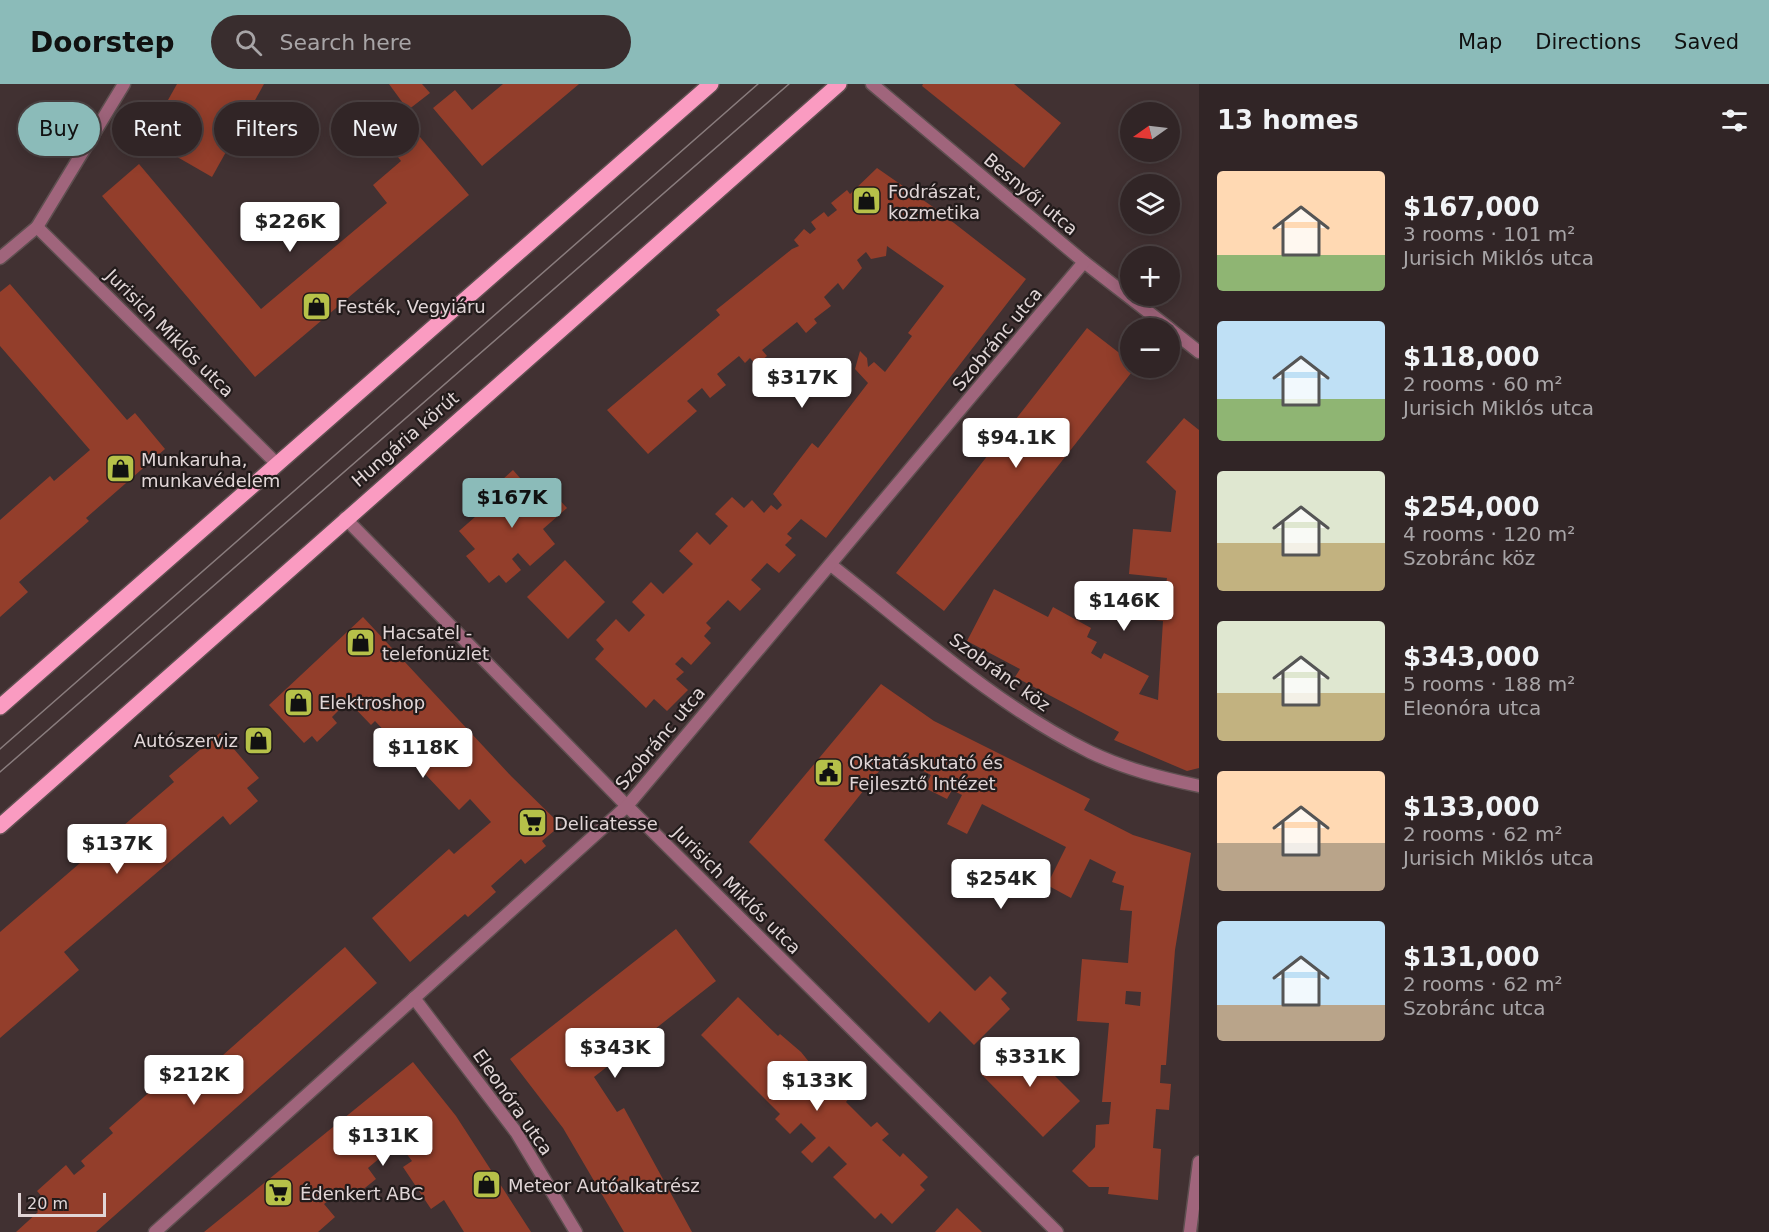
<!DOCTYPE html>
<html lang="en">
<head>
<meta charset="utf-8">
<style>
	body { margin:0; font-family:"DejaVu Sans",sans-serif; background:#392d2e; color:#f1f3f6; height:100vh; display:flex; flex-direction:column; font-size:22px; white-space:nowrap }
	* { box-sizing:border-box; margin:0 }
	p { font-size:20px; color:#a8a5a7 }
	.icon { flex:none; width:33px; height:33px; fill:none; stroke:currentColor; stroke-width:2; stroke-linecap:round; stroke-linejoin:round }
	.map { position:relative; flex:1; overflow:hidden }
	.panel { display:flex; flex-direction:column; background:#312526; width:570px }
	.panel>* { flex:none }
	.hud { position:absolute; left:18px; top:18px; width:570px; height:54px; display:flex; gap:12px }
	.needle { width:39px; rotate:256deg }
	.controls { position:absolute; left:1120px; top:18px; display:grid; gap:12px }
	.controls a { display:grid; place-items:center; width:60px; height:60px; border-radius:50%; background:#312526; box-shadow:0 3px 15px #0003,0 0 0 2px #4c4243; font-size:30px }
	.scale { position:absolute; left:18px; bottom:15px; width:88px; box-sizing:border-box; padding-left:6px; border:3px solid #e1d6d7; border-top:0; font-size:16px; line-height:21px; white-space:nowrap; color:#e1d6d7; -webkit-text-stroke:4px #221b1b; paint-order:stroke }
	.price { position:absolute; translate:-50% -51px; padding:0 14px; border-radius:6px; background:#fff; color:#222; font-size:20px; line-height:39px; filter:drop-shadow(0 2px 3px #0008) }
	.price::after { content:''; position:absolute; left:50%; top:36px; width:18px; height:14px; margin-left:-9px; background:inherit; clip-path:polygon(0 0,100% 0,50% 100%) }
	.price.selected { background:#8bbbb9; color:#111 }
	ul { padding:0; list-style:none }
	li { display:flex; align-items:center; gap:18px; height:150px; padding:0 18px }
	li span { display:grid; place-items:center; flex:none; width:168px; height:120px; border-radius:6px; color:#555 }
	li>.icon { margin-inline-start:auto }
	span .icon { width:72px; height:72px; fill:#fffc; stroke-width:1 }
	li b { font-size:26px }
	h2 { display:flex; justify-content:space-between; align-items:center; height:72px; padding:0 18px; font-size:26px }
	.tag { padding:0 21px; border-radius:27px; background:#312526; box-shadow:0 3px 15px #0003,0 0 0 2px #4c4243; font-size:21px; line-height:54px }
	.tag.selected { background:#8bbbb9; color:#111 }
	header { display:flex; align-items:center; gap:36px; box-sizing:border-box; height:84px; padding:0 30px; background:#8bbbb9; color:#111 }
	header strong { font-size:28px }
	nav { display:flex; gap:33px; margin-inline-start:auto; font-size:21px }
	.search { width:420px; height:54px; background:#392d2e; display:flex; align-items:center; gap:15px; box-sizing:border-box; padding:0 21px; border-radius:33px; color:#a8a5a7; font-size:22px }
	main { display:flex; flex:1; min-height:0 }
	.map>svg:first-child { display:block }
	.building { fill:#933e2b; fill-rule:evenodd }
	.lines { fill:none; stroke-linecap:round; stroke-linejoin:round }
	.lane-casing { stroke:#5e4f50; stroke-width:15 }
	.street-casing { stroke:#5e4f50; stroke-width:15 }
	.primary-casing { stroke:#5e4f50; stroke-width:18 }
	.lane { stroke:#a0657c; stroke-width:12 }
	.street { stroke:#a0657c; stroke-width:12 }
	.primary { stroke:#fa9bc1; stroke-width:15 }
	.tram { stroke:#897c7d; stroke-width:1.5 }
	.labels { text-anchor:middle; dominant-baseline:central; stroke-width:4.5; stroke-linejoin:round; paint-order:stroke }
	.poi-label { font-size:18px; fill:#e1d6d7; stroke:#221b1b; text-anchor:start }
	.street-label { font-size:18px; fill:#e1d6d7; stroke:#221b1b }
</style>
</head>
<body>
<header>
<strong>Doorstep</strong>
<div class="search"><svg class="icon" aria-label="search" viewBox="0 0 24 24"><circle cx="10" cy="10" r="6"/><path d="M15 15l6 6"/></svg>Search here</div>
<nav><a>Map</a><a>Directions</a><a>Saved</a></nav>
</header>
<main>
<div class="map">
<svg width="1199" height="1148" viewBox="0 0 1199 1148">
	<rect width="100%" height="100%" fill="#413132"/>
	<g class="building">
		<polygon points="177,0 264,0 212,93 146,55"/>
		<polygon points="389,0 422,0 430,9 408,26"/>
		<polygon points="503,0 579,0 482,82 433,24 455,6 472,26"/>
		<polygon points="923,0 1014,0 1061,39 1024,84 922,2"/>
		<polygon points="409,40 469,111 255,293 102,112 139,80 261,225 387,119 373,101 401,77 387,59"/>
		<polygon points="877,84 936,125 1026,195 826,454 801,435 787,450 792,454 785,461 796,471 779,489 767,479 751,496 761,505 740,527 728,516 706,539 711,544 704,552 711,559 691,581 682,573 675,580 684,588 676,595 688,606 667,627 654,615 646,624 595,575 604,565 596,556 616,535 629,548 645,531 632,518 651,498 663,510 693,480 679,467 697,448 710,461 728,442 715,430 732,413 744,424 752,416 764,429 771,421 777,426 782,421 773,410 812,359 818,364 868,299 855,285 860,267 867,274 868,283 874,278 885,288 912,252 908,249 944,202 887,162 886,172 871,175 866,168 857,176 862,184 843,206 838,199 824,213 831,222 814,235 817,239 806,249 797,238 762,266 767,272 756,281 750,274 745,279 739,272 717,290 726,301 710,314 702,304 687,317 697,327 648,370 607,326 720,231 716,226 792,165 799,162 794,156 804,145 810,150 816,145 811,138 824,128 828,133 837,126 831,119 847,106 850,110"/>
		<polygon points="10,200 127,336 135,329 165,365 86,434 89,437 19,498 28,508 0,533 0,436 50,392 54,397 90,366 0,262 0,208"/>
		<polygon points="1087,244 1131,278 1131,284 1135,284 944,527 896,489"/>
		<polygon points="1184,334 1199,346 1199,684 1187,687 1114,656 1119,648 1015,593 1020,585 967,557 994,505 1048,533 1053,523 1091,544 1087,553 1097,558 1091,569 1101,575 1104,569 1149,592 1139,610 1158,616 1163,537 1155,536 1156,519 1164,513 1167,494 1129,490 1133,445 1171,448 1176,407 1146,378"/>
		<polygon points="513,386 535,411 546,401 567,424 543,445 555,460 530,482 518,469 512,475 521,486 506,499 499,491 489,499 466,472 475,465 459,447 500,411 493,404"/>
		<polygon points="565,476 605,518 568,555 527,513"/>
		<polygon points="363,533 511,692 561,741 542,757 546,762 525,780 521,775 491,802 496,808 468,833 465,830 410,878 372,834 449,765 454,770 491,738 470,715 459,726 375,637 371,641 348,617 332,633 337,639 317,658 312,652 304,659 269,621"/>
		<path d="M881,600l53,37 156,78 -6,11 49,25 58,18 -16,97 -9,115h-5l-1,18 11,1 -2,26 -13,-1 -3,39 8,1 -3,51 -50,-6 1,-7h-20l-17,-16 23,-24 1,-22 13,-1 2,-22h-9l7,-79 -32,-2 5,-62 46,4 4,-52 -12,-1 4,-24 -12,-4 4,-10 -26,-13 -19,39 -24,-13 19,-38 -84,-43 -15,30 -20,-10 15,-29 -10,-5 -5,9 -22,-11 6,-13 -39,-20 -68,85 151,151 15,-15 17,17 -6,6 9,10 -36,36 -34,-34 -11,12 -180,-181zM1126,907l15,1 -1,14 -15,-2z"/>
		<polygon points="220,649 259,694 247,704 258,717 230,741 223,732 64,868 79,886 0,954 0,848 174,698 169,692"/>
		<polygon points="676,845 716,897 594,993 617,1028 624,1024 692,1148 624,1148 563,1044 510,975"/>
		<polygon points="345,863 377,899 96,1148 16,1148 38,1128 34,1124 44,1115 37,1107 66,1081 74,1091 85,1082 81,1077 113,1049 109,1044 172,988 187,1003"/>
		<polygon points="738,913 778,952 780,950 801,968 830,1004 835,1000 849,1014 846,1018 871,1043 877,1038 889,1050 882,1056 900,1073 903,1069 928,1093 920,1101 925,1106 892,1140 881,1129 875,1135 833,1093 847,1080 829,1062 812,1079 801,1068 816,1054 801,1039 790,1050 775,1035 780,1030 701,951"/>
		<polygon points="1017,954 1080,1017 1043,1053 981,990"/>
		<polygon points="413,978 456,1032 531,1148 464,1148 444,1116 431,1125 403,1083 412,1077 393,1052 383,1061 388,1067 368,1084 376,1095 350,1116 342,1106 324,1120 335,1133 318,1148 204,1148"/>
		<polygon points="957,1124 982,1148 935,1148"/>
	</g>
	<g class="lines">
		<defs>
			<polyline id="lane" points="1190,1148 1199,1078"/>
			<g id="street">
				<polyline points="872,0 1084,178 1169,244"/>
				<polyline points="37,143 278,381"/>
				<polyline points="0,174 37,143 124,0"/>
				<polyline points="1170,245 1199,268"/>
				<polyline points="345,434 627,722 1057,1148"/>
				<path d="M831,481c83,65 164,140 259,187 35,17 72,26 109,34"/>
				<polyline points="414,914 516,1048 576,1148"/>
				<polyline points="155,1148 627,722 1084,178"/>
			</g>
			<g id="primary">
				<polyline points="0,623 711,0"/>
				<polyline points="0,742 839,0"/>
			</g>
		</defs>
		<use href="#lane" class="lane-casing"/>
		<use href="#street" class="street-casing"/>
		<use href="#primary" class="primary-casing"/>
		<use href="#lane" class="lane"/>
		<use href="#street" class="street"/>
		<use href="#primary" class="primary"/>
		<g class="tram">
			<polyline points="0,665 758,0"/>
			<polyline points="0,688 789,0"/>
		</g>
	</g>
	<defs>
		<symbol id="shop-square" viewBox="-11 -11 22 22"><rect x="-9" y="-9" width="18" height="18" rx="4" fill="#b6c149" stroke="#221b1b"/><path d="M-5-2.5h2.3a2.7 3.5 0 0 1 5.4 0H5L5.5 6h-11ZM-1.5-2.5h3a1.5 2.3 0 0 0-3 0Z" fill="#111"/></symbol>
		<symbol id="civic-square" viewBox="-11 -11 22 22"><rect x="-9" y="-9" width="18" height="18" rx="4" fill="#b6c149" stroke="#221b1b"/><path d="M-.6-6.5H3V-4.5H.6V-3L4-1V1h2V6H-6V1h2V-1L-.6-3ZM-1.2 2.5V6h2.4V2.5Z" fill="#111"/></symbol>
		<symbol id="supermarket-square" viewBox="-11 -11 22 22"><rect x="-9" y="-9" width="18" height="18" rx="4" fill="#b6c149" stroke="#221b1b"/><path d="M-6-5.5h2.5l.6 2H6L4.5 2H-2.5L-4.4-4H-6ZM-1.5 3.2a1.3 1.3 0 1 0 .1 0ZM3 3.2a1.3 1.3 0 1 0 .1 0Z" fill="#111"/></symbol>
	</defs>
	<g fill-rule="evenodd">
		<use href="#shop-square" x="850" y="100" width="33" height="33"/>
		<use href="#shop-square" x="300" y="206" width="33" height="33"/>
		<use href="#shop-square" x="104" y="368" width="33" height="33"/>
		<use href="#shop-square" x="344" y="542" width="33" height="33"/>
		<use href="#shop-square" x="282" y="602" width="33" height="33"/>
		<use href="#shop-square" x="242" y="640" width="33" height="33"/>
		<use href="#civic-square" x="812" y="672" width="33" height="33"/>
		<use href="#supermarket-square" x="516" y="722" width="33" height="33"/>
		<use href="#shop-square" x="470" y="1084" width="33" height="33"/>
		<use href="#supermarket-square" x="262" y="1092" width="33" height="33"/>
	</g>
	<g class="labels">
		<g class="poi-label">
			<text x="888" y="107">Fodrászat,<tspan x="888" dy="21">kozmetika</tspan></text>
			<text x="337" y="222">Festék, Vegyiáru</text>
			<text x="141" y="375">Munkaruha,<tspan x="141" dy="21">munkavédelem</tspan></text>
			<text x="382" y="548">Hacsatel -<tspan x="382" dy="21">telefonüzlet</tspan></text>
			<text x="319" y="618">Elektroshop</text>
			<text x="238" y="656" text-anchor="end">Autószerviz</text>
			<text x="849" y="678">Oktatáskutató és<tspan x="849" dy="21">Fejlesztő Intézet</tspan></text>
			<text x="554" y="739">Delicatesse</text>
			<text x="508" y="1101">Meteor Autóalkatrész</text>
			<text x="300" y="1109">Édenkert ABC</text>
		</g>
		<g class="street-label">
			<text transform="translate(1031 110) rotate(40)">Besnyői utca</text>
			<text transform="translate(170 249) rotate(45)">Jurisich Miklós utca</text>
			<text transform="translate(997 255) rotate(-50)">Szobránc utca</text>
			<text transform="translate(405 355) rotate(-41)">Hungária körút</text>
			<text transform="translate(1000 588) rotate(36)">Szobránc köz</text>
			<text transform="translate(660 654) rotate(-50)">Szobránc utca</text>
			<text transform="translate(737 806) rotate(45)">Jurisich Miklós utca</text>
			<text transform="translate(513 1018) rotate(55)">Eleonóra utca</text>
		</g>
	</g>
</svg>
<div class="controls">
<a><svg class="needle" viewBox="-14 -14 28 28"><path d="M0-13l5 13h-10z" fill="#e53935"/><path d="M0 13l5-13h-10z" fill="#a8a5a7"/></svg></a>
<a><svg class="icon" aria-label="layers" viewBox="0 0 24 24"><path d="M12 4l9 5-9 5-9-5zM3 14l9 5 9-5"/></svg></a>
<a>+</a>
<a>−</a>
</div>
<div class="scale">20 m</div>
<b class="price" style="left:290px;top:169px">$226K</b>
<b class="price" style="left:802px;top:325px">$317K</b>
<b class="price" style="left:1016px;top:385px">$94.1K</b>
<b class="price selected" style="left:512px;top:445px">$167K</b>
<b class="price" style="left:1124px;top:548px">$146K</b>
<b class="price" style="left:423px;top:695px">$118K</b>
<b class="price" style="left:117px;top:791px">$137K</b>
<b class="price" style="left:1001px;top:826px">$254K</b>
<b class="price" style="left:615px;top:995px">$343K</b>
<b class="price" style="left:1030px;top:1004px">$331K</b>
<b class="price" style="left:194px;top:1022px">$212K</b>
<b class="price" style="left:817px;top:1028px">$133K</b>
<b class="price" style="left:383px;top:1083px">$131K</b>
<div class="hud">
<a class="tag selected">Buy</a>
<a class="tag">Rent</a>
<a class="tag">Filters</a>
<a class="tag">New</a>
</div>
</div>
<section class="panel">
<h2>13 homes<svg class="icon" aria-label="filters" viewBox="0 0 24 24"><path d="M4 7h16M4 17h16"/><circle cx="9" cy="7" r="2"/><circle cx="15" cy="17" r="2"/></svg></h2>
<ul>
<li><span style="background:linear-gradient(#ffd9b3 70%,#8fb573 0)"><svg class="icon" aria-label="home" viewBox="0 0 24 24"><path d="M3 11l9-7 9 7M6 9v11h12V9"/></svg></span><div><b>$167,000</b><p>3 rooms · 101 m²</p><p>Jurisich Miklós utca</p></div></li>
<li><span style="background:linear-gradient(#bfe0f5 65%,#8fb573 0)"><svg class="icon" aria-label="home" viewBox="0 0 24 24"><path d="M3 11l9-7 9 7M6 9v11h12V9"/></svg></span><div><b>$118,000</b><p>2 rooms · 60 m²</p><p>Jurisich Miklós utca</p></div></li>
<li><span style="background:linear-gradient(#dfe7d0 60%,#c2b280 0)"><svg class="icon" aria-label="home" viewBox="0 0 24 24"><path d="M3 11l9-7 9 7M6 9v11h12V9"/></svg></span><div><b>$254,000</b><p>4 rooms · 120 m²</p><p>Szobránc köz</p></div></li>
<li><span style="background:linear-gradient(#dfe7d0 60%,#c2b280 0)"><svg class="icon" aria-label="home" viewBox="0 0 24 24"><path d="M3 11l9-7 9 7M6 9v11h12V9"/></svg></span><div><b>$343,000</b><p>5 rooms · 188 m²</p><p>Eleonóra utca</p></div></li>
<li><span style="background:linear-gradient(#ffd9b3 60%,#b9a48a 0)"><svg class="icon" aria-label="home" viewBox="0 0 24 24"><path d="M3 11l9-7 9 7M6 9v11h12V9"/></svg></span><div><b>$133,000</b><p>2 rooms · 62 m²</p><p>Jurisich Miklós utca</p></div></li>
<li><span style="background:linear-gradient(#bfe0f5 70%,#b9a48a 0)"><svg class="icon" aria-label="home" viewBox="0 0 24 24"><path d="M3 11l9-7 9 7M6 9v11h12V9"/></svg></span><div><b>$131,000</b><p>2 rooms · 62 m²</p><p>Szobránc utca</p></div></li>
</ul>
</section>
</main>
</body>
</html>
